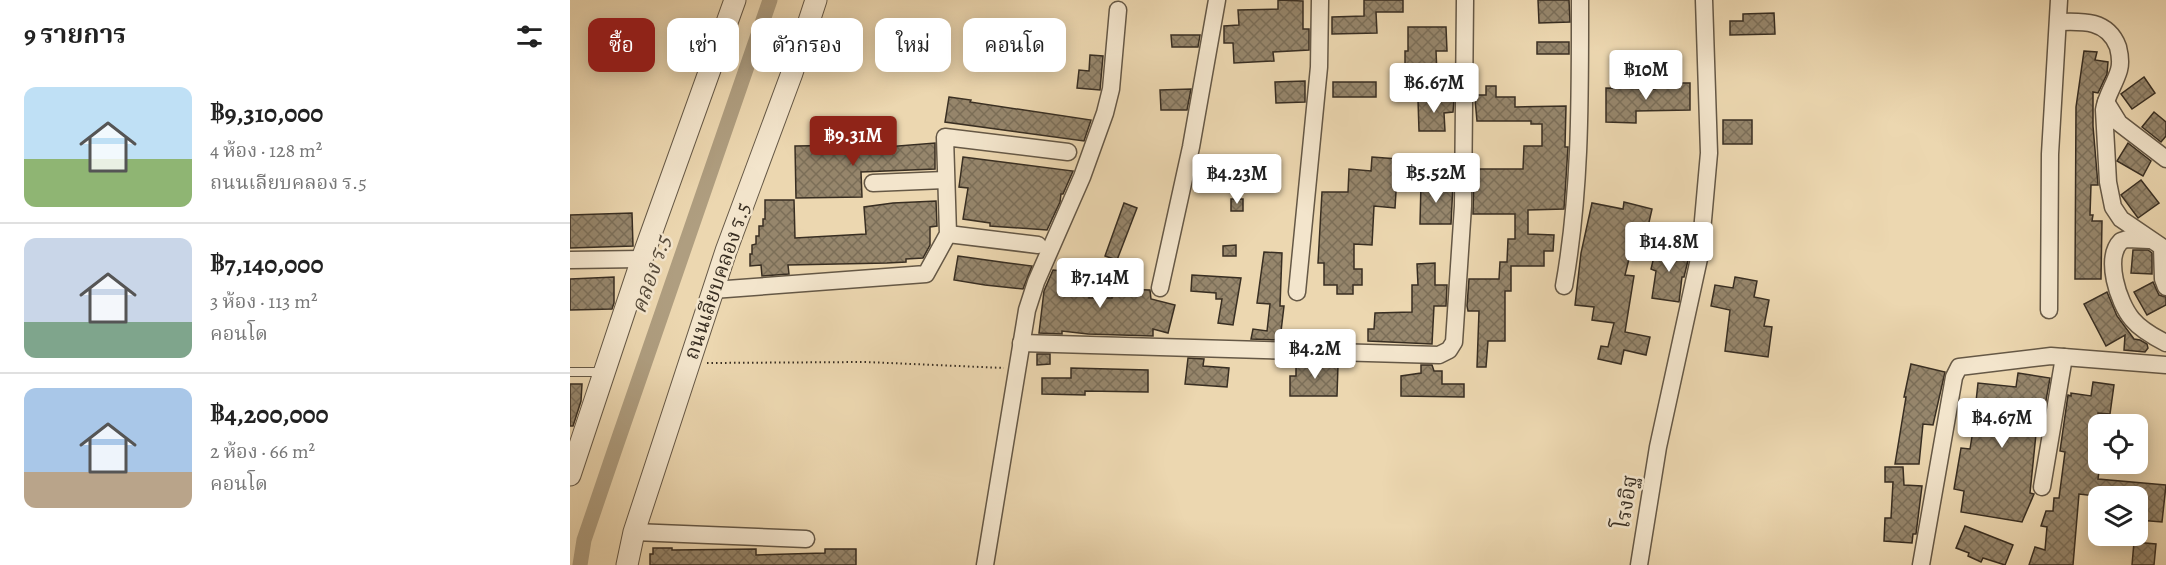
<!DOCTYPE html>
<html lang="th">
<head>
<meta charset="utf-8">
<style>
	body { margin:0; font-family:Alegreya,"Noto Serif Thai",serif; background:#f6f6f6; color:#222; height:100vh; display:flex; flex-direction:column; font-size:22px; white-space:nowrap }
	* { box-sizing:border-box; margin:0 }
	p { font-size:20px; color:#767676 }
	.icon { flex:none; width:33px; height:33px; fill:none; stroke:currentColor; stroke-width:2; stroke-linecap:round; stroke-linejoin:round }
	.map { position:relative; flex:1; overflow:hidden }
	.panel { display:flex; flex-direction:column; background:#fff; width:570px }
	.panel>* { flex:none }
	.hud { position:absolute; left:18px; top:18px; width:570px; height:54px; display:flex; gap:12px }
	.tools { position:absolute; left:1518px; top:414px; display:grid; gap:12px }
	.tools a { display:grid; place-items:center; width:60px; height:60px; border-radius:12px; background:#fff; box-shadow:0 3px 15px #0003; font-size:30px }
	.price { position:absolute; translate:-50% -51px; padding:0 14px; border-radius:6px; background:#fff; color:#222; font-size:20px; line-height:39px; filter:drop-shadow(0 2px 3px #0008) }
	.price::after { content:''; position:absolute; left:50%; top:36px; width:18px; height:14px; margin-left:-9px; background:inherit; clip-path:polygon(0 0,100% 0,50% 100%) }
	.price.selected { background:#8f2418; color:#fff }
	ul { padding:0; list-style:none }
	li { display:flex; align-items:center; gap:18px; height:150px; padding:0 24px }
	li+li { border-top:2px solid #e0e0e0 }
	li span { display:grid; place-items:center; flex:none; width:168px; height:120px; border-radius:12px; color:#555 }
	li>.icon { margin-inline-start:auto }
	span .icon { width:72px; height:72px; fill:#fffc; stroke-width:1 }
	li b { font-size:26px }
	h2 { display:flex; justify-content:space-between; align-items:center; height:72px; padding:0 24px; font-size:26px }
	.pill { padding:0 21px; border-radius:12px; background:#fff; box-shadow:0 3px 15px #0003; font-size:21px; line-height:54px }
	.pill.selected { background:#8f2418; color:#fff }
	main { display:flex; flex:1; min-height:0 }
	.map>svg:first-child { display:block }
	.lines { fill:none; stroke-linecap:round; stroke-linejoin:round }
	.canal { stroke:#af9e80; stroke-width:15 }
	.building { fill:url(#building-cross-hatch); stroke:#382e22; stroke-width:1.5 }
	.service-casing { stroke:#655846; stroke-width:10 }
	.minor-casing { stroke:#655846; stroke-width:19 }
	.tertiary-casing { stroke:#655846; stroke-width:23 }
	.path { stroke:#382e22; stroke-width:2; stroke-dasharray:1.5 3; stroke-linecap:butt }
	.service { stroke:#f3e5cc; stroke-width:8 }
	.minor { stroke:#f3e5cc; stroke-width:16 }
	.tertiary { stroke:#f3e5cc; stroke-width:21 }
	.labels { text-anchor:middle; dominant-baseline:central; stroke-width:5; stroke-linejoin:round; paint-order:stroke }
	.street-label { font-size:21px; fill:#382e22; stroke:#f3e5cc }
	.water-label { font-size:22px; font-style:italic; fill:#564a3a; stroke:#f3e5cc }
</style>
</head>
<body>
<main>
<section class="panel">
<h2>9 รายการ<svg class="icon" aria-label="filters" viewBox="0 0 24 24"><path d="M4 7h16M4 17h16"/><circle cx="9" cy="7" r="2"/><circle cx="15" cy="17" r="2"/></svg></h2>
<ul>
<li><span style="background:linear-gradient(#bfe0f5 60%,#8fb573 0)"><svg class="icon" aria-label="home" viewBox="0 0 24 24"><path d="M3 11l9-7 9 7M6 9v11h12V9"/></svg></span><div><b>฿9,310,000</b><p>4 ห้อง · 128 m²</p><p>ถนนเลียบคลอง ร.5</p></div></li>
<li><span style="background:linear-gradient(#c9d6e8 70%,#7fa58c 0)"><svg class="icon" aria-label="home" viewBox="0 0 24 24"><path d="M3 11l9-7 9 7M6 9v11h12V9"/></svg></span><div><b>฿7,140,000</b><p>3 ห้อง · 113 m²</p><p>คอนโด</p></div></li>
<li><span style="background:linear-gradient(#a9c7e8 70%,#b9a48a 0)"><svg class="icon" aria-label="home" viewBox="0 0 24 24"><path d="M3 11l9-7 9 7M6 9v11h12V9"/></svg></span><div><b>฿4,200,000</b><p>2 ห้อง · 66 m²</p><p>คอนโด</p></div></li>
</ul>
</section>
<div class="map">
<svg width="1596" height="565" viewBox="0 0 1596 565">
	<defs>
		<pattern id="building-cross-hatch" width="8" height="8" patternUnits="userSpaceOnUse" patternTransform="scale(1.5)"><rect width="8" height="8" fill="#96866c"/><path d="M0 0l8 8M0 8l8-8" fill="none" stroke="#7b6e58"/></pattern>
	</defs>
	<rect width="100%" height="100%" fill="#ecd7b0"/>
	<filter id="stains"><feTurbulence type="fractalNoise" baseFrequency=".00333" numOctaves="4"/><feColorMatrix values="0 0 0 0 .2 0 0 0 0 .09 0 0 0 0 .02 0 0 0 .5 -.17"/></filter>
	<radialGradient id="worn" r=".72"><stop offset=".6" stop-color="#630" stop-opacity="0"/><stop offset="1" stop-color="#630" stop-opacity=".3"/></radialGradient>
	<g class="lines">
		<polyline class="canal" points="10,565 14,540 45,449 200,0"/>
	</g>
	<g class="building">
		<polygon points="708,0 733,1 733,29 739,29 739,50 703,52 704,61 664,63 663,43 654,43 654,26 669,25 668,10 708,9"/>
		<polygon points="794,0 833,0 833,12 806,12 807,33 762,34 762,17 794,16"/>
		<polygon points="968,0 999,0 1000,22 969,23"/>
		<polygon points="1204,13 1205,34 1160,35 1160,21 1173,21 1173,14"/>
		<polygon points="838,27 876,27 877,51 866,51 867,73 835,73 835,51 838,51"/>
		<polygon points="601,35 630,35 628,47 602,47"/>
		<rect x="967" y="42" width="32" height="12"/>
		<polygon points="1514,51 1527,52 1525,60 1538,62 1537,74 1528,93 1523,92 1523,126 1528,185 1521,185 1520,215 1523,215 1522,221 1532,221 1531,279 1505,279 1506,107"/>
		<polygon points="520,55 533,56 530,90 507,88 509,70 519,71"/>
		<polygon points="1574,77 1585,93 1562,109 1551,94"/>
		<polygon points="735,81 735,102 706,103 705,82"/>
		<rect x="763" y="82" width="43" height="15"/>
		<polygon points="1085,83 1120,83 1120,110 1066,111 1066,123 1036,122 1036,88 1085,89"/>
		<polygon points="916,86 926,86 926,97 945,97 945,107 996,106 995,147 998,147 994,209 958,210 958,234 984,235 983,251 974,251 974,266 941,266 941,291 935,291 935,341 918,341 916,367 907,367 909,311 898,311 897,306 899,279 929,279 930,262 937,262 938,239 945,239 945,214 903,214 904,169 953,169 954,146 972,146 972,124 961,124 961,121 907,121 905,99 907,99 907,95 916,95"/>
		<polygon points="621,89 617,110 591,110 590,90"/>
		<polygon points="379,97 401,100 400,102 521,120 514,141 375,122"/>
		<polygon points="848,100 884,100 883,112 874,113 875,131 849,131"/>
		<polygon points="1584,112 1596,122 1596,136 1591,142 1572,127"/>
		<rect x="1153" y="120" width="29" height="24"/>
		<polygon points="365,143 365,169 291,172 292,197 226,198 225,146 291,145 291,149"/>
		<polygon points="1558,143 1581,161 1573,176 1547,161"/>
		<polygon points="393,157 503,171 493,194 491,194 490,202 477,230 420,226 420,223 393,219 398,188 389,187"/>
		<polygon points="802,157 828,159 825,208 804,206 802,245 784,244 784,269 792,269 792,285 783,285 783,294 767,294 767,285 754,285 754,263 748,263 752,192 778,192 779,169 801,171"/>
		<polygon points="1571,180 1589,203 1568,218 1551,195"/>
		<polygon points="851,183 883,184 881,224 850,224"/>
		<rect x="661" y="199" width="12" height="12"/>
		<polygon points="195,200 224,200 225,238 296,234 294,207 323,203 366,201 367,226 360,227 360,245 353,258 336,259 336,262 317,263 218,265 219,274 192,276 191,265 180,266 180,254 182,254 182,245 186,244 186,236 189,236 189,226 193,226 193,219 195,219"/>
		<polygon points="1054,202 1082,209 1072,253 1061,251 1055,275 1064,276 1055,332 1080,337 1076,355 1054,350 1051,364 1028,359 1031,346 1038,347 1044,323 1022,320 1024,307 1005,305 1011,253 1022,203 1053,209"/>
		<polygon points="554,203 567,208 547,260 535,256"/>
		<polygon points="62,213 63,246 0,248 0,215"/>
		<polygon points="666,245 666,256 653,256 653,246"/>
		<polygon points="1098,247 1120,252 1114,277 1112,277 1109,302 1082,298 1086,271 1081,269 1086,248 1097,251"/>
		<polygon points="1563,250 1578,250 1582,253 1582,274 1561,273"/>
		<polygon points="694,252 712,253 710,306 714,306 710,340 681,339 683,329 697,331 700,304 687,303"/>
		<polygon points="388,256 438,263 462,266 453,289 415,285 384,280"/>
		<polygon points="865,263 865,285 877,285 876,306 864,306 862,344 798,341 798,329 804,329 805,313 842,312 842,285 848,285 847,264"/>
		<polygon points="483,270 522,274 519,298 542,298 542,289 580,290 581,299 605,305 598,333 583,329 583,336 518,334 492,331 492,334 469,333 474,291"/>
		<polygon points="622,275 671,278 663,325 648,323 652,299 646,299 646,293 621,291"/>
		<polygon points="44,277 44,303 42,309 0,310 0,279"/>
		<polygon points="1165,277 1187,281 1184,297 1199,300 1194,326 1202,327 1198,357 1155,351 1160,310 1141,306 1145,285 1163,288"/>
		<polygon points="1583,282 1589,295 1596,297 1596,305 1577,315 1564,292"/>
		<polygon points="1537,292 1547,316 1564,339 1570,340 1577,344 1578,348 1575,352 1554,350 1555,335 1536,346 1514,304"/>
		<polygon points="467,354 480,354 480,364 467,365"/>
		<polygon points="618,358 634,359 633,366 659,368 657,387 615,384"/>
		<polygon points="726,362 761,362 761,365 768,365 767,396 720,396 720,376 726,376"/>
		<polygon points="1341,364 1375,372 1363,425 1353,424 1349,464 1325,464 1336,397 1334,397"/>
		<polygon points="851,365 862,365 864,371 872,371 872,384 894,384 894,397 831,396 831,376 851,373"/>
		<polygon points="501,368 578,370 578,392 515,391 515,395 472,394 472,378 501,378"/>
		<polygon points="1448,373 1480,378 1470,434 1466,434 1460,493 1464,494 1452,522 1391,512 1394,491 1384,489 1391,448 1400,449 1404,424 1399,423 1401,411 1405,411 1408,383 1446,387"/>
		<polygon points="1523,382 1544,385 1540,414 1528,413 1526,462 1530,464 1528,479 1596,485 1592,522 1568,520 1568,496 1526,496 1509,494 1503,565 1459,565 1465,547 1475,550 1477,527 1471,526 1476,511 1483,511 1484,498 1489,498 1495,452 1490,451 1498,395 1501,396 1501,393 1521,396"/>
		<polygon points="0,384 12,384 11,401 3,426 0,426"/>
		<polygon points="1315,467 1333,467 1334,485 1352,486 1346,534 1343,534 1342,543 1314,541 1315,518 1321,518 1323,482 1315,482"/>
		<polygon points="1395,526 1443,545 1435,565 1413,558 1411,562 1398,556 1399,553 1386,548"/>
		<polygon points="1564,542 1586,544 1584,565 1562,565"/>
		<polygon points="83,548 102,548 102,550 186,549 186,555 255,553 255,549 286,549 286,565 80,565 80,554 83,554"/>
	</g>
	<g class="lines">
		<defs>
			<polyline id="service" points="0,372 33,372"/>
			<g id="minor">
				<path d="M1489,22c24,-1 49,-2 59,25 2,8 3,16 1,23 -4,14 -13,26 -15,40l4,72 5,25 8,12 41,28 1,32 3,8"/>
				<polyline points="1536,102 1549,123 1596,159"/>
				<polyline points="303,183 375,180"/>
				<polyline points="378,234 468,245"/>
				<path d="M1579,240l-22,-1 -6,2c-17,17 -3,61 11,78 9,11 22,18 34,24"/>
				<polyline points="0,260 72,259"/>
				<path d="M994,286c17,-95 16,-190 16,-286"/>
				<polyline points="590,288 621,147 647,0"/>
				<polyline points="143,290 356,274 378,234 375,137 498,152"/>
				<polyline points="727,292 749,67 750,0"/>
				<polyline points="1479,310 1480,154 1489,0"/>
				<polyline points="451,343 869,355 879,350 884,342 893,206 895,0"/>
				<polyline points="1472,487 1494,357"/>
				<polyline points="64,532 236,539"/>
				<polyline points="415,565 457,310 466,282 512,177 535,113 541,89 548,10"/>
				<polyline points="1069,565 1088,447 1130,254 1139,153 1134,0"/>
				<polyline points="1351,565 1384,377 1389,367 1481,356 1596,365"/>
			</g>
			<g id="tertiary">
				<polyline points="0,475 72,259 165,0"/>
				<polyline points="57,565 64,532 156,251 222,73 246,0"/>
			</g>
		</defs>
		<use href="#service" class="service-casing"/>
		<use href="#minor" class="minor-casing"/>
		<use href="#tertiary" class="tertiary-casing"/>
		<polyline class="path" points="137,363 296,362 434,368"/>
		<use href="#service" class="service"/>
		<use href="#minor" class="minor"/>
		<use href="#tertiary" class="tertiary"/>
	</g>
	<g class="labels">
		<g class="street-label">
			<text transform="translate(147 281) rotate(-71)">ถนนเลียบคลอง ร.5</text>
			<text transform="translate(1056 502) rotate(-81)">โรงอิฐ</text>
		</g>
		<g class="water-label">
			<text transform="translate(81 274) rotate(-71)">คลอง ร.5</text>
		</g>
	</g>
	<rect width="100%" height="100%" filter="url(#stains)"/>
	<rect width="100%" height="100%" fill="url(#worn)"/>
</svg>
<div class="tools">
<a><svg class="icon" aria-label="locate" viewBox="0 0 24 24"><circle cx="12" cy="12" r="6"/><path d="M12 2v4M12 18v4M2 12h4M18 12h4"/></svg></a>
<a><svg class="icon" aria-label="layers" viewBox="0 0 24 24"><path d="M12 4l9 5-9 5-9-5zM3 14l9 5 9-5"/></svg></a>
</div>
<b class="price" style="left:1076px;top:101px">฿10M</b>
<b class="price" style="left:864px;top:114px">฿6.67M</b>
<b class="price selected" style="left:283px;top:167px">฿9.31M</b>
<b class="price" style="left:866px;top:204px">฿5.52M</b>
<b class="price" style="left:667px;top:205px">฿4.23M</b>
<b class="price" style="left:1099px;top:273px">฿14.8M</b>
<b class="price" style="left:530px;top:309px">฿7.14M</b>
<b class="price" style="left:745px;top:380px">฿4.2M</b>
<b class="price" style="left:1432px;top:449px">฿4.67M</b>
<div class="hud">
<a class="pill selected">ซื้อ</a>
<a class="pill">เช่า</a>
<a class="pill">ตัวกรอง</a>
<a class="pill">ใหม่</a>
<a class="pill">คอนโด</a>
</div>
</div>
</main>
</body>
</html>
